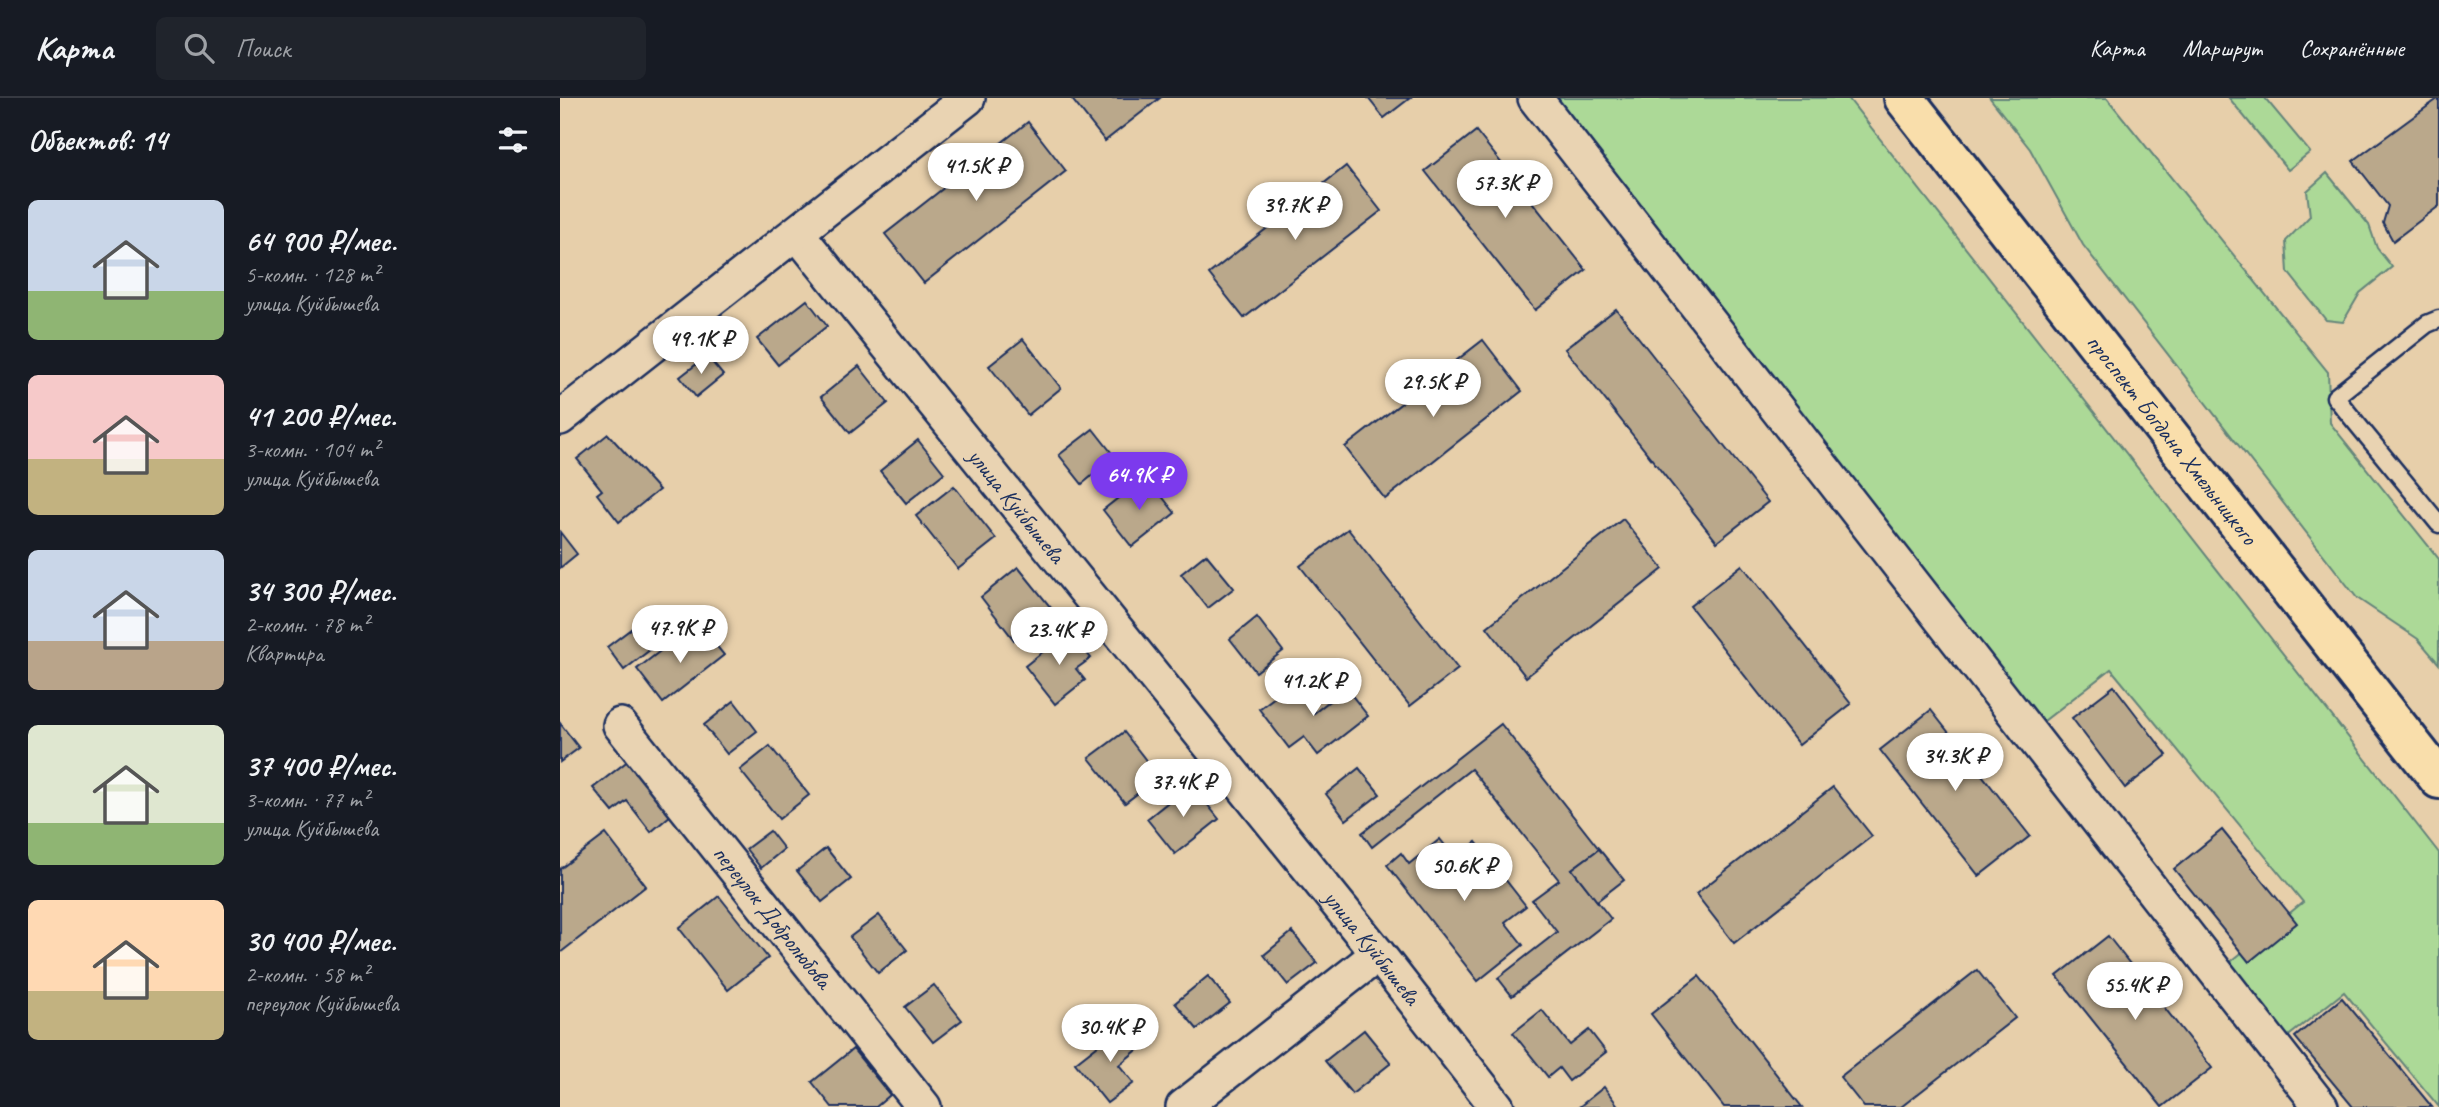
<!DOCTYPE html>
<html lang="ru">
<head>
<meta charset="utf-8">
<style>
	body { margin:0; font-family:Caveat,sans-serif; background:#20242c; color:#f1f3f6; height:100vh; display:flex; flex-direction:column; font-size:26px; white-space:nowrap }
	* { box-sizing:border-box; margin:0 }
	p { font-size:23px; color:#9ea1a6 }
	.icon { flex:none; width:38px; height:38px; fill:none; stroke:currentColor; stroke-width:2; stroke-linecap:round; stroke-linejoin:round }
	.map { position:relative; flex:1; overflow:hidden }
	.side { display:flex; flex-direction:column; background:#171b24; width:560px }
	.side>* { flex:none }
	.price { position:absolute; translate:-50% -60px; padding:0 16px; border-radius:24px; background:#fff; color:#222; font-size:23px; line-height:46px; filter:drop-shadow(0 2px 4px #0008) }
	.price::after { content:''; position:absolute; left:50%; top:42px; width:21px; height:16px; margin-left:-10px; background:inherit; clip-path:polygon(0 0,100% 0,50% 100%) }
	.price.active { background:#7c3aed; color:#fff }
	ul { padding:0; list-style:none }
	li { display:flex; align-items:center; gap:21px; height:175px; padding:0 28px }
	li span { display:grid; place-items:center; flex:none; width:196px; height:140px; border-radius:10px; color:#555 }
	li>.icon { margin-inline-start:auto }
	span .icon { width:84px; height:84px; fill:#fffc; stroke-width:1 }
	li b { font-size:30px }
	h2 { display:flex; justify-content:space-between; align-items:center; height:84px; padding:0 28px; font-size:30px }
	header { display:flex; align-items:center; gap:42px; box-sizing:border-box; height:98px; padding:0 35px; background:#171b24; border-bottom:2px solid #363941 }
	header strong { font-size:33px }
	nav { display:flex; gap:38px; margin-inline-start:auto; font-size:24px }
	.search { width:490px; height:63px; background:#20242c; display:flex; align-items:center; gap:18px; box-sizing:border-box; padding:0 24px; border-radius:10px; color:#9ea1a6; font-size:26px }
	main { display:flex; flex:1; min-height:0 }
	.map>svg:first-child { display:block }
	.green { fill:#acd997; stroke:#64847a; stroke-width:2 }
	.building { fill:#baa88b; stroke:#1b2f5e; stroke-width:2 }
	.lines { fill:none; stroke-linecap:round; stroke-linejoin:round }
	.lane-casing { stroke:#1b2f5e; stroke-width:21 }
	.street-casing { stroke:#1b2f5e; stroke-width:38 }
	.primary-casing { stroke:#1b2f5e; stroke-width:44 }
	.lane { stroke:#e9d3b2; stroke-width:16 }
	.street { stroke:#e9d3b2; stroke-width:33 }
	.primary { stroke:#f9deab; stroke-width:38 }
	.labels { text-anchor:middle; dominant-baseline:central; stroke-width:5; stroke-linejoin:round; paint-order:stroke }
	.street-label { font-size:24px; fill:#1b2f5e; stroke:#e9d3b2 }
</style>
</head>
<body>
<header>
<strong>Карта</strong>
<div class="search"><svg class="icon" aria-label="search" viewBox="0 0 24 24"><circle cx="10" cy="10" r="6"/><path d="M15 15l6 6"/></svg>Поиск</div>
<nav><a>Карта</a><a>Маршрут</a><a>Сохранённые</a></nav>
</header>
<main>
<section class="side">
<h2>Объектов: 14<svg class="icon" aria-label="filters" viewBox="0 0 24 24"><path d="M4 7h16M4 17h16"/><circle cx="9" cy="7" r="2"/><circle cx="15" cy="17" r="2"/></svg></h2>
<ul>
<li><span style="background:linear-gradient(#c9d6e8 65%,#8fb573 0)"><svg class="icon" aria-label="home" viewBox="0 0 24 24"><path d="M3 11l9-7 9 7M6 9v11h12V9"/></svg></span><div><b>64 900 ₽/мес.</b><p>5-комн. · 128 m²</p><p>улица Куйбышева</p></div></li>
<li><span style="background:linear-gradient(#f6c9c9 60%,#c2b280 0)"><svg class="icon" aria-label="home" viewBox="0 0 24 24"><path d="M3 11l9-7 9 7M6 9v11h12V9"/></svg></span><div><b>41 200 ₽/мес.</b><p>3-комн. · 104 m²</p><p>улица Куйбышева</p></div></li>
<li><span style="background:linear-gradient(#c9d6e8 65%,#b9a48a 0)"><svg class="icon" aria-label="home" viewBox="0 0 24 24"><path d="M3 11l9-7 9 7M6 9v11h12V9"/></svg></span><div><b>34 300 ₽/мес.</b><p>2-комн. · 78 m²</p><p>Квартира</p></div></li>
<li><span style="background:linear-gradient(#dfe7d0 70%,#8fb573 0)"><svg class="icon" aria-label="home" viewBox="0 0 24 24"><path d="M3 11l9-7 9 7M6 9v11h12V9"/></svg></span><div><b>37 400 ₽/мес.</b><p>3-комн. · 77 m²</p><p>улица Куйбышева</p></div></li>
<li><span style="background:linear-gradient(#ffd9b3 65%,#c2b280 0)"><svg class="icon" aria-label="home" viewBox="0 0 24 24"><path d="M3 11l9-7 9 7M6 9v11h12V9"/></svg></span><div><b>30 400 ₽/мес.</b><p>2-комн. · 58 m²</p><p>переулок Куйбышева</p></div></li>
</ul>
</section>
<div class="map">
<svg width="1879" height="1009" viewBox="0 0 1879 1009">
	<rect width="100%" height="100%" fill="#e7cfaa"/>
	<filter id="ink" filterUnits="userSpaceOnUse"><feTurbulence type="fractalNoise" baseFrequency=".0143" numOctaves="2"/><feDisplacementMap in="SourceGraphic" scale="14" xChannelSelector="R" yChannelSelector="G"/><feConvolveMatrix kernelMatrix="1 2 1 2 8 2 1 2 1" color-interpolation-filters="sRGB"/></filter>
	<g filter="url(#ink)">
		<g class="green">
			<polygon points="986,0 1288,0 1879,755 1879,1009 1784,894 1726,940 1667,867 1743,804 1551,571 1480,626"/>
			<polygon points="1430,0 1547,0 1768,274 1770,325 1879,461 1879,566 1858,541 1797,500 1523,147 1470,51"/>
			<polygon points="1669,0 1705,0 1750,54 1728,72"/>
			<polygon points="1767,75 1809,127 1817,150 1832,169 1800,195 1783,224 1766,222 1728,174 1726,143 1750,118 1747,93"/>
		</g>
		<g class="building">
			<polygon points="511,0 600,0 545,43"/>
			<polygon points="808,0 850,0 824,20"/>
			<polygon points="1879,0 1879,108 1833,143 1823,125 1828,108 1793,63"/>
			<polygon points="468,24 506,73 364,185 325,136"/>
			<polygon points="916,33 1026,172 975,212 865,73"/>
			<polygon points="786,68 821,113 684,220 649,176"/>
			<polygon points="247,202 267,228 218,267 197,241"/>
			<polygon points="1056,211 1208,404 1157,444 1005,251"/>
			<polygon points="463,241 501,290 468,317 429,268"/>
			<polygon points="923,242 962,293 825,401 785,349"/>
			<polygon points="147,258 163,277 136,299 120,279"/>
			<polygon points="299,268 328,305 290,335 261,299"/>
			<polygon points="533,331 555,359 522,386 499,357"/>
			<polygon points="48,336 99,392 59,424 37,396 42,392 17,361"/>
			<polygon points="358,342 384,375 346,405 320,373"/>
			<polygon points="586,378 615,415 572,449 543,412"/>
			<polygon points="394,388 436,441 398,471 356,418"/>
			<polygon points="1063,421 1103,471 966,579 927,529"/>
			<polygon points="788,431 898,571 850,608 740,468"/>
			<polygon points="0,434 17,456 0,470"/>
			<polygon points="646,456 674,490 648,510 621,476"/>
			<polygon points="1182,467 1291,606 1239,647 1130,508"/>
			<polygon points="458,469 492,511 454,542 421,499"/>
			<polygon points="87,519 104,541 64,572 47,549"/>
			<polygon points="697,519 723,553 696,574 670,541"/>
			<polygon points="142,530 164,557 103,605 77,571 108,547 114,553"/>
			<polygon points="509,533 531,560 516,571 525,582 495,606 465,568"/>
			<polygon points="732,586 754,615 786,590 808,618 758,657 744,639 729,650 699,611"/>
			<polygon points="1554,588 1607,657 1565,690 1512,620"/>
			<polygon points="174,603 197,633 167,656 144,627"/>
			<polygon points="1371,612 1470,738 1419,778 1320,652"/>
			<polygon points="0,625 19,650 0,664"/>
			<polygon points="941,626 1039,751 1012,771 1051,821 952,898 938,880 997,834 972,802 999,782 911,671 812,749 802,735"/>
			<polygon points="564,634 599,679 565,705 529,660"/>
			<polygon points="210,648 249,697 219,721 180,672"/>
			<polygon points="69,662 112,716 91,734 67,703 53,714 33,690"/>
			<polygon points="799,670 820,696 786,722 766,696"/>
			<polygon points="631,686 659,721 615,756 587,721"/>
			<polygon points="1273,689 1312,738 1174,845 1136,796"/>
			<polygon points="1662,732 1737,825 1689,864 1614,771"/>
			<polygon points="210,733 224,751 201,770 186,751"/>
			<polygon points="46,736 86,788 0,855 0,771"/>
			<polygon points="880,741 895,760 916,744 966,808 945,824 963,847 918,883 827,767 841,755 849,766"/>
			<polygon points="266,750 291,781 262,804 237,773"/>
			<polygon points="1039,751 1064,782 1037,803 1012,771"/>
			<polygon points="159,798 208,860 168,892 119,830"/>
			<polygon points="319,817 347,852 318,875 290,839"/>
			<polygon points="732,834 757,865 728,887 704,857"/>
			<polygon points="1548,838 1652,970 1602,1009 1497,878"/>
			<polygon points="1417,872 1455,920 1341,1009 1304,1009 1280,979"/>
			<polygon points="648,878 670,905 637,931 615,905"/>
			<polygon points="1139,878 1242,1009 1164,1009 1091,916"/>
			<polygon points="374,887 402,922 373,944 345,909"/>
			<polygon points="1782,900 1817,942 1872,1009 1793,1009 1735,939"/>
			<polygon points="982,912 1010,947 1029,932 1046,954 1009,983 999,970 988,979 953,935"/>
			<polygon points="565,926 582,948 559,967 574,985 547,1005 515,965"/>
			<polygon points="804,932 831,965 792,996 765,963"/>
			<polygon points="293,951 330,997 316,1009 272,1009 252,984"/>
			<polygon points="1044,989 1059,1009 1019,1009"/>
		</g>
		<g class="lines">
			<defs>
				<polyline id="lane" points="1879,221 1867,226 1775,299 1879,426"/>
				<g id="street">
					<polyline points="975,0 1761,1009"/>
					<path id="s1" d="M237,135l581,721 119,153"/>
					<polyline points="0,320 408,0"/>
					<path id="s2" d="M60,627l304,382"/>
					<polyline points="623,1009 818,856"/>
				</g>
				<g id="primary">
					<path id="s3" d="M1344,0l535,681"/>
				</g>
			</defs>
			<use href="#lane" class="lane-casing"/>
			<use href="#street" class="street-casing"/>
			<use href="#primary" class="primary-casing"/>
			<use href="#lane" class="lane"/>
			<use href="#street" class="street"/>
			<use href="#primary" class="primary"/>
		</g>
	</g>
	<g class="labels">
		<g class="street-label">
			<text stroke="none"><textPath href="#s3" startOffset="434">проспект Богдана Хмельницкого</textPath></text>
			<text stroke="none"><textPath href="#s1" startOffset="350">улица Куйбышева</textPath></text>
			<text stroke="none"><textPath href="#s2" startOffset="245">переулок Добролюбова</textPath></text>
			<text stroke="none"><textPath href="#s1" startOffset="917">улица Куйбышева</textPath></text>
		</g>
	</g>
</svg>
<b class="price" style="left:416px;top:105px">41.5K ₽</b>
<b class="price" style="left:945px;top:122px">57.3K ₽</b>
<b class="price" style="left:735px;top:144px">39.7K ₽</b>
<b class="price" style="left:141px;top:278px">49.1K ₽</b>
<b class="price" style="left:873px;top:321px">29.5K ₽</b>
<b class="price active" style="left:579px;top:414px">64.9K ₽</b>
<b class="price" style="left:120px;top:567px">47.9K ₽</b>
<b class="price" style="left:499px;top:569px">23.4K ₽</b>
<b class="price" style="left:753px;top:620px">41.2K ₽</b>
<b class="price" style="left:1395px;top:695px">34.3K ₽</b>
<b class="price" style="left:623px;top:721px">37.4K ₽</b>
<b class="price" style="left:904px;top:805px">50.6K ₽</b>
<b class="price" style="left:1575px;top:924px">55.4K ₽</b>
<b class="price" style="left:550px;top:966px">30.4K ₽</b>
</div>
</main>
</body>
</html>
